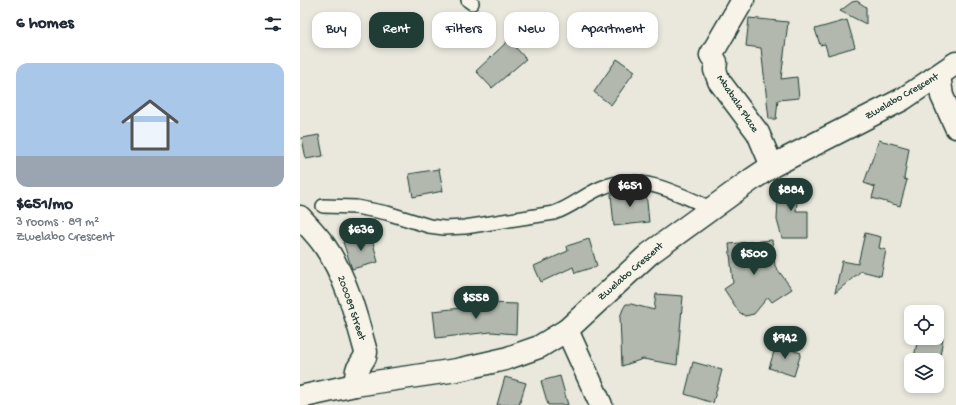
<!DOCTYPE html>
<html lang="en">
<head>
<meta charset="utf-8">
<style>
	body { margin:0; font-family:"Gochi Hand",sans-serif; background:#f6f6f7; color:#1f2937; height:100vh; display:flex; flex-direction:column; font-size:15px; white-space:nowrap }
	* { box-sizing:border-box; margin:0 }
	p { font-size:13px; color:#747a83 }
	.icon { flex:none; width:22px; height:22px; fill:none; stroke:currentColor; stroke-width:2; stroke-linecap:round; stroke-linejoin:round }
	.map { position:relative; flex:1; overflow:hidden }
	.drawer { display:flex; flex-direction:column; background:#fff; width:300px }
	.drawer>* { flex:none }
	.guide { position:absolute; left:12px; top:12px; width:380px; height:36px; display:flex; gap:8px }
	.tools { position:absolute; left:604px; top:305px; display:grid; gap:8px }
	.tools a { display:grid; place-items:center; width:40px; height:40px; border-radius:8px; background:#fff; box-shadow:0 2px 6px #0003; font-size:20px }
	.price { position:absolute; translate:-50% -34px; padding:0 9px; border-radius:14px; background:#1f3d34; color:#fff; font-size:13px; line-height:26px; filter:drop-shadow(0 1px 2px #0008) }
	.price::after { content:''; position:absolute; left:50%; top:24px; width:12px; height:9px; margin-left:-6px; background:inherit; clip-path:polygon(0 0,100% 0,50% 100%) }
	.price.current { background:#222; color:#fff }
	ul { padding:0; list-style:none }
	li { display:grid; align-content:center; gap:8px; height:212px; padding:0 16px }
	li+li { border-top:1px solid #e0e1e3 }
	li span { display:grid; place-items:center; height:124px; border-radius:12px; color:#555 }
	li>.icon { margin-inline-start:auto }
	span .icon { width:72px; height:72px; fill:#fffc; stroke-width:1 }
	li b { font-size:17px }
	h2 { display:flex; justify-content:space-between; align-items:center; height:48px; padding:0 16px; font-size:17px }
	.pill { padding:0 14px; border-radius:12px; background:#fff; box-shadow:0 2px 6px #0003; font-size:14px; line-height:36px }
	.pill.current { background:#1f3d34; color:#fff }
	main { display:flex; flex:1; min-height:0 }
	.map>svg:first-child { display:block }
	.building { fill:#b2b8ae; stroke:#1f3d34 }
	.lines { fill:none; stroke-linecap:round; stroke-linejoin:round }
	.lane-casing { stroke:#1f3d34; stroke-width:16 }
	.street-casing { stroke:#1f3d34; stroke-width:25 }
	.lane { stroke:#f7f3e8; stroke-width:13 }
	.street { stroke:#f7f3e8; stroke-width:22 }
	.labels { text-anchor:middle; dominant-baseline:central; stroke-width:3; stroke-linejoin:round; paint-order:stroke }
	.street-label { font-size:11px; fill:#1f3d34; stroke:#f7f3e8 }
</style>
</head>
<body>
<main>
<section class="drawer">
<h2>6 homes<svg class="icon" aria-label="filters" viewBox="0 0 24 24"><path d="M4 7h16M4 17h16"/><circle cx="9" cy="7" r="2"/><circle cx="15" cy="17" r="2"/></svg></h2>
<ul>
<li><span style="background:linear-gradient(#a9c7e8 75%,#9aa5b1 0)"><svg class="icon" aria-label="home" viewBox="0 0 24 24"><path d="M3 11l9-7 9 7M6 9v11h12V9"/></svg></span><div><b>$651/mo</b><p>3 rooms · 89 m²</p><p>Zwelabo Crescent</p></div></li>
</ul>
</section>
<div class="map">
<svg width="656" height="405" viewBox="0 0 656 405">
	<rect width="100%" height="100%" fill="#eae8dd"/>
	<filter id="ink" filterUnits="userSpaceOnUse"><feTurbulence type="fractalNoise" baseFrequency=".025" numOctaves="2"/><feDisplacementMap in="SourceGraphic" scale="8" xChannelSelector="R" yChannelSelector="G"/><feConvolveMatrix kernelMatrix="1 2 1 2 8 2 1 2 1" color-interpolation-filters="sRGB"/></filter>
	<g filter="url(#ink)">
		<g class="building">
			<polygon points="557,1 566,7 566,24 540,11 552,2"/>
			<polygon points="449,18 488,22 481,79 497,77 499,98 478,100 476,119 469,119 461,48 446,46"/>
			<polygon points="547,20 555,47 528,55 525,44 520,45 515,29"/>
			<polygon points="209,40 226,59 192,88 176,71"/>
			<polygon points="317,59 335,71 311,105 294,92"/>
			<polygon points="19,135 23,156 6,159 2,138"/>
			<polygon points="579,140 609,148 604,179 607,180 600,206 572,198 575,187 564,183"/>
			<polygon points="139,169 143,191 113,197 109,174"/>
			<polygon points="488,179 494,180 499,185 496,211 508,211 508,238 482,238 477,220 478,199 481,184"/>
			<polygon points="336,191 346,192 349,222 314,226 311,194"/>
			<polygon points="565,233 581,237 579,248 586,250 581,276 561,271 535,293 542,261 558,264"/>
			<polygon points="71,235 78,262 52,269 43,242"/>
			<polygon points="289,239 297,266 275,273 273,267 241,282 234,266 268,251 267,246"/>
			<polygon points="472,240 475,266 492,289 472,302 468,297 454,314 445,316 439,312 424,289 433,283 429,244"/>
			<polygon points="356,294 383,296 377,365 343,359 322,366 320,317 323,309 326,304 331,304 354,310"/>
			<polygon points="190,303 217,304 216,334 191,332 136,338 133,311 190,305"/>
			<polygon points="618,338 643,338 639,362 637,360 614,357"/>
			<polygon points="476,345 501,353 494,376 469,368"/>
			<polygon points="393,362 422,370 413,403 385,394"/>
			<polygon points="260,376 268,405 248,405 241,381"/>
			<polygon points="205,377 226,383 219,405 197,405"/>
		</g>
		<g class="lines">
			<defs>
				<g id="lane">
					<polyline points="168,0 172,3"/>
					<path d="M23,206l33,1 31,6 42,13 15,2 21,-1 89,-14c18,-6 30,-18 47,-25 37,-16 77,5 111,21"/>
				</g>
				<g id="street">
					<polyline points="443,0 411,55 416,62 415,70 419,81 458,133 472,166"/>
					<polyline points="639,75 642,96 656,127"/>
					<path d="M0,217c8,9 17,18 24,28 22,31 32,71 42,107l-1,5 -8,13 -2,15"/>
					<polyline points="267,330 301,405"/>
					<polyline points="0,397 55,385 157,370 205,359 239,347 267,330 349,254 451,180 472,166 603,99 656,63"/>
				</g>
			</defs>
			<use href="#lane" class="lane-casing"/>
			<use href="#street" class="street-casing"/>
			<use href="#lane" class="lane"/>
			<use href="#street" class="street"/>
		</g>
	</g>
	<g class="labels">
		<g class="street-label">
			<text transform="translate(602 97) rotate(-30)">Zwelabo Crescent</text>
			<text transform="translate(437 104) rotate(56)">Mbabala Place</text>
			<text transform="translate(331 272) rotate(-41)">Zwelabo Crescent</text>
			<text transform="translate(51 308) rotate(71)">200089 Street</text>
		</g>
	</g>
</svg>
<div class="tools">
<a><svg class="icon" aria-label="locate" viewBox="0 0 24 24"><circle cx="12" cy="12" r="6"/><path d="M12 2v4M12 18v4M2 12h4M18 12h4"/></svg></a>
<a><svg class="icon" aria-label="layers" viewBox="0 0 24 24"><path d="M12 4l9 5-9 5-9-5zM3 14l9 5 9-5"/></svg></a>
</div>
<b class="price current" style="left:330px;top:208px">$651</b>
<b class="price" style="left:491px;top:212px">$884</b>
<b class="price" style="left:61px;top:252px">$636</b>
<b class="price" style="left:454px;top:276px">$500</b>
<b class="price" style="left:176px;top:320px">$558</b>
<b class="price" style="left:485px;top:360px">$942</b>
<div class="guide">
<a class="pill">Buy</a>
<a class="pill current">Rent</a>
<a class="pill">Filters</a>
<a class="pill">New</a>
<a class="pill">Apartment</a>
</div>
</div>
</main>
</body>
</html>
